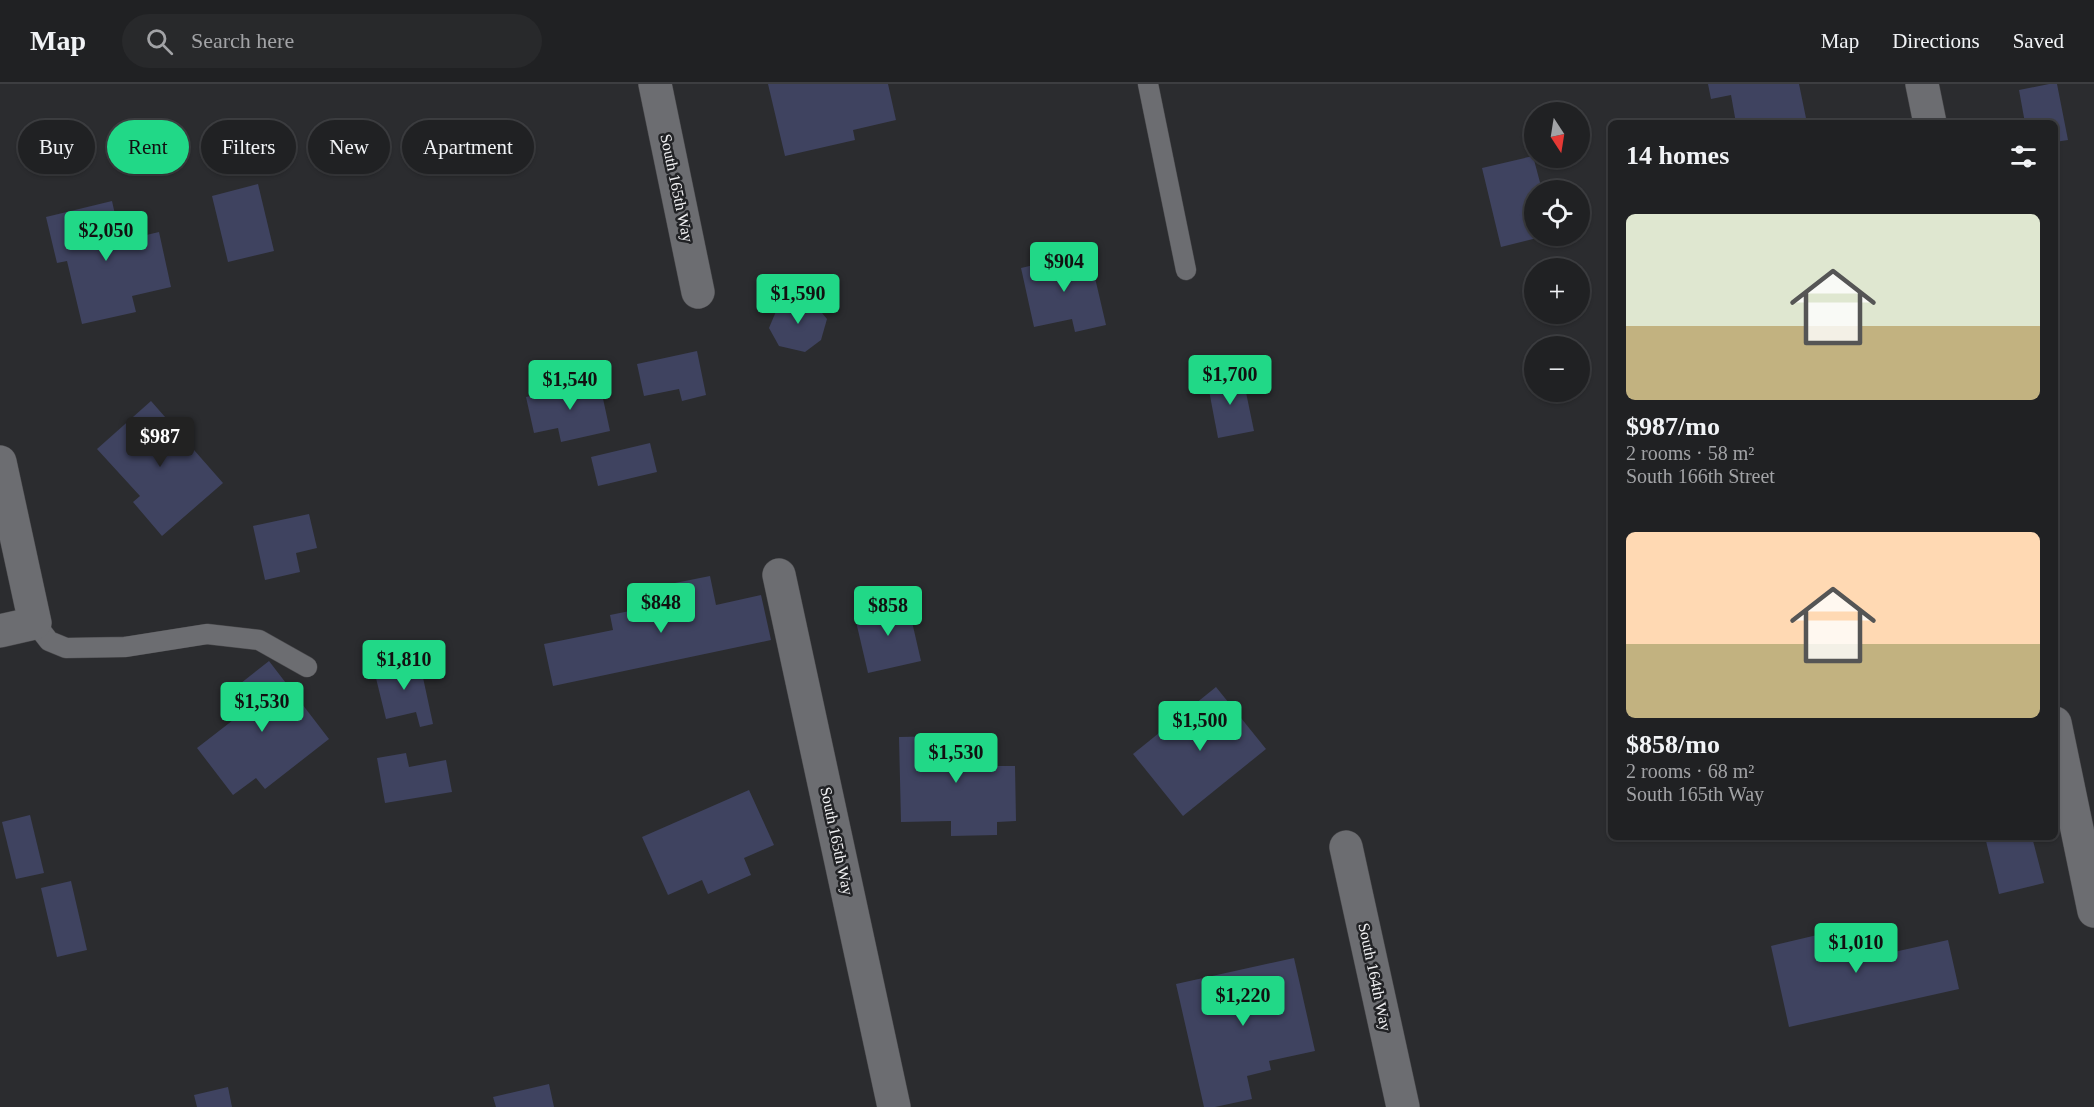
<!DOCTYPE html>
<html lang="en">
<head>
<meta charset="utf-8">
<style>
	body { margin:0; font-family:"Times New Roman",serif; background:#28292b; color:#f1f3f6; height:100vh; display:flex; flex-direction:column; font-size:22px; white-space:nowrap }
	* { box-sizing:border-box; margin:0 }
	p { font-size:20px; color:#a2a3a6 }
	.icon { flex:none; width:33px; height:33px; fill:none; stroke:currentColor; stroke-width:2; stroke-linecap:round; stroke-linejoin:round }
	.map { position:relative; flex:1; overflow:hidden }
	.details { position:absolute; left:1608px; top:36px; width:450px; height:720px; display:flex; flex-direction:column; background:#202123; border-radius:9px; box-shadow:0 2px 4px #0004,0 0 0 2px #3d3e41 }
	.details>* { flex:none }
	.guide { position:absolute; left:18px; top:36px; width:570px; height:54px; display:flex; gap:12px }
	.needle { width:39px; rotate:168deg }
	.fabs { position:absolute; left:1524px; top:18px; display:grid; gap:12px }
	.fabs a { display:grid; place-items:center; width:66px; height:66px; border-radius:50%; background:#202123; box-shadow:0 2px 4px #0004,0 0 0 2px #3d3e41; font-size:30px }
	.price { position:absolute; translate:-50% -51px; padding:0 14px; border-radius:6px; background:#21d887; color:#111; font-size:20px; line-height:39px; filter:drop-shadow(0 2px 3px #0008) }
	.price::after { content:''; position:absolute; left:50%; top:36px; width:18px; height:14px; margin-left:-9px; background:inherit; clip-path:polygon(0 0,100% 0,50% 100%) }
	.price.on { background:#222; color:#fff }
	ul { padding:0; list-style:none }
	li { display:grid; align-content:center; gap:12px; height:318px; padding:0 18px }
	li span { display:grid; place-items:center; height:186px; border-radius:9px; color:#555 }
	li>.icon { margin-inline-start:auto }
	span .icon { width:108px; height:108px; fill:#fffc; stroke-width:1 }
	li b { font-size:26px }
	h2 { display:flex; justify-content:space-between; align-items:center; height:72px; padding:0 18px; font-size:26px }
	.tag { padding:0 21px; border-radius:27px; background:#202123; box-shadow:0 2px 4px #0004,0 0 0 2px #3d3e41; font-size:21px; line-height:54px }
	.tag.on { background:#21d887; color:#111 }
	header { display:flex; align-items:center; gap:36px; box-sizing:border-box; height:84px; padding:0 30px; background:#202123; border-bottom:2px solid #3d3e41 }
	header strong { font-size:28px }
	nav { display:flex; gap:33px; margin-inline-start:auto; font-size:21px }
	.search { width:420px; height:54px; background:#28292b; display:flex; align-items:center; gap:15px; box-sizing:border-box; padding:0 21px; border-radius:33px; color:#a2a3a6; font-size:22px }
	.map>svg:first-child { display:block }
	.building { fill:#3f4360 }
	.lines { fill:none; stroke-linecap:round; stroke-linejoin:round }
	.service-casing { stroke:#49494c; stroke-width:21 }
	.minor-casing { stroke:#49494c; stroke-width:34 }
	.service { stroke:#6c6d71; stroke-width:20 }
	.minor { stroke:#6c6d71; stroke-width:33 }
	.labels { text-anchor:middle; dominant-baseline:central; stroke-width:5; stroke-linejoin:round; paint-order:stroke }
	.street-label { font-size:16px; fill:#f1f1f3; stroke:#212225 }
</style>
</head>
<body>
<header>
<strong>Map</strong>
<div class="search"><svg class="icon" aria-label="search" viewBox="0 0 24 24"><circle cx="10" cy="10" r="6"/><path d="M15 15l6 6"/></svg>Search here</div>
<nav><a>Map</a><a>Directions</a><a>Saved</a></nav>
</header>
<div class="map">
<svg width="2094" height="1023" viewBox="0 0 2094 1023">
	<rect width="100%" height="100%" fill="#2b2c2f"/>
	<g class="building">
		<polygon points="768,0 888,0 896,36 853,46 855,56 785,72"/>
		<polygon points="1708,0 1799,0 1807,39 1736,39 1731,11 1711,15"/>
		<polygon points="2049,0 2057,0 2068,56 2055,58 2055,39 2025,39 2019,6"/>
		<polygon points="1533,72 1542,106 1534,106 1534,152 1545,152 1501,163 1482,84"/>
		<polygon points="258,100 274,167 228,178 212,112"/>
		<polygon points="112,117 121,157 159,148 171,203 132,212 136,228 82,240 67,177 57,179 46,133"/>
		<polygon points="1089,168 1106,241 1075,248 1072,235 1034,243 1021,184"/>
		<polygon points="792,215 813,218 827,235 821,256 805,268 779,262 769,244 777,225"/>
		<polygon points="697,267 706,311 682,317 679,305 644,312 637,280"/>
		<polygon points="1242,289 1254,347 1218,354 1207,296"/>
		<polygon points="599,296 610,347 561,358 558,344 534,349 526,313"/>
		<polygon points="151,317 223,399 162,452 133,418 140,412 97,365"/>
		<polygon points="650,359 657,388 598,402 591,373"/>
		<polygon points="309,430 317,464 296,469 300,488 265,496 253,442"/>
		<polygon points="710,492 716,521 761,511 771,556 553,602 544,560 613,546 610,531 669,519 665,501"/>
		<polygon points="907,516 921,577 868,589 854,529"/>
		<polygon points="419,575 433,640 420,643 416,628 386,635 374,586"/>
		<polygon points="269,577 329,655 265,705 256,694 233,711 197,664 237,633 222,614"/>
		<polygon points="1216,603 1266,665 1183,732 1133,670"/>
		<polygon points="991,651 992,682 1015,682 1016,737 997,738 997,751 951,752 951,737 901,738 899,653"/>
		<polygon points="406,669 409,683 446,676 452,708 385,719 377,674"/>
		<polygon points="749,706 774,761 744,774 751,791 708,810 702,796 668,811 642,753"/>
		<polygon points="30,731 44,789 16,795 2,738"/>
		<polygon points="1985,753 2032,753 2044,799 1999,810"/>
		<polygon points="71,797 87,866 57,873 41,804"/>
		<polygon points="1868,839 1876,872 1948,856 1959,905 1789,943 1771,862"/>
		<polygon points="1294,874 1315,967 1269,977 1271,986 1247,992 1252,1015 1215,1023 1204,1023 1176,900"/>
		<polygon points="549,1000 554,1023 496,1023 493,1013"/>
		<polygon points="228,1003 232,1023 197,1023 194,1011"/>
	</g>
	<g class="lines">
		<defs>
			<g id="service">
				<polyline points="1148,0 1186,186"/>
				<polyline points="35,539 49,557 66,564 125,563 207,550 259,556 307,583"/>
			</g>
			<g id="minor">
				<polyline points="655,0 698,208"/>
				<polyline points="1922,0 1930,39"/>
				<polyline points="0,378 35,539 0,547"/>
				<polyline points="779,491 894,1023"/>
				<polyline points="2055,639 2094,827"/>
				<polyline points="1346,763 1403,1023"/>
			</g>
		</defs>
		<use href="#service" class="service-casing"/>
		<use href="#minor" class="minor-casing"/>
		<use href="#service" class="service"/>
		<use href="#minor" class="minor"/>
	</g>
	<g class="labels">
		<g class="street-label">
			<text transform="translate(677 104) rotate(78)">South 165th Way</text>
			<text transform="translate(837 757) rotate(78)">South 165th Way</text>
			<text transform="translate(1375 893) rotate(78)">South 164th Way</text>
		</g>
	</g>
</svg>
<div class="fabs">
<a><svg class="needle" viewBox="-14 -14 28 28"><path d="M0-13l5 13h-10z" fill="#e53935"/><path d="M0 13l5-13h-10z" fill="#a2a3a6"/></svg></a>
<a><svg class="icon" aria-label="locate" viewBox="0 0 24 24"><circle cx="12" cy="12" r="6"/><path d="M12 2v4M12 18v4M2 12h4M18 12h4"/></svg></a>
<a>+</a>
<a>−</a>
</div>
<b class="price" style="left:106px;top:178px">$2,050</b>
<b class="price" style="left:1064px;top:209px">$904</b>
<b class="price" style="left:798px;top:241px">$1,590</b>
<b class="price" style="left:1230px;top:322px">$1,700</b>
<b class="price" style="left:570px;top:327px">$1,540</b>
<b class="price on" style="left:160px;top:384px">$987</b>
<b class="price" style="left:661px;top:550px">$848</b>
<b class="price" style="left:888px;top:553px">$858</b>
<b class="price" style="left:404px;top:607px">$1,810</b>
<b class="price" style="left:262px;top:649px">$1,530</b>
<b class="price" style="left:1200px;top:668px">$1,500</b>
<b class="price" style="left:956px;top:700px">$1,530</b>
<b class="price" style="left:1856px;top:890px">$1,010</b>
<b class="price" style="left:1243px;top:943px">$1,220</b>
<div class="guide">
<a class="tag">Buy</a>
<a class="tag on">Rent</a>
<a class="tag">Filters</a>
<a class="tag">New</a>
<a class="tag">Apartment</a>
</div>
<section class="details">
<h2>14 homes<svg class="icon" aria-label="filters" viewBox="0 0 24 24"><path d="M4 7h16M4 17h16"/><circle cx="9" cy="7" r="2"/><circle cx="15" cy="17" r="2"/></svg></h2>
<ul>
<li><span style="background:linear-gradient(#dfe7d0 60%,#c2b280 0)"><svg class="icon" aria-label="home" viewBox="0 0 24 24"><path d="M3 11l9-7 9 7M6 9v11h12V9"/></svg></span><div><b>$987/mo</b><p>2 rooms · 58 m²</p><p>South 166th Street</p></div></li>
<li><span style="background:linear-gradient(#ffd9b3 60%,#c2b280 0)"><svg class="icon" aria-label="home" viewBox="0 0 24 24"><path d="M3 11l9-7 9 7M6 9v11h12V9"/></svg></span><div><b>$858/mo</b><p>2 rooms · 68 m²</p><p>South 165th Way</p></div></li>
</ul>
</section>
</div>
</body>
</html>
